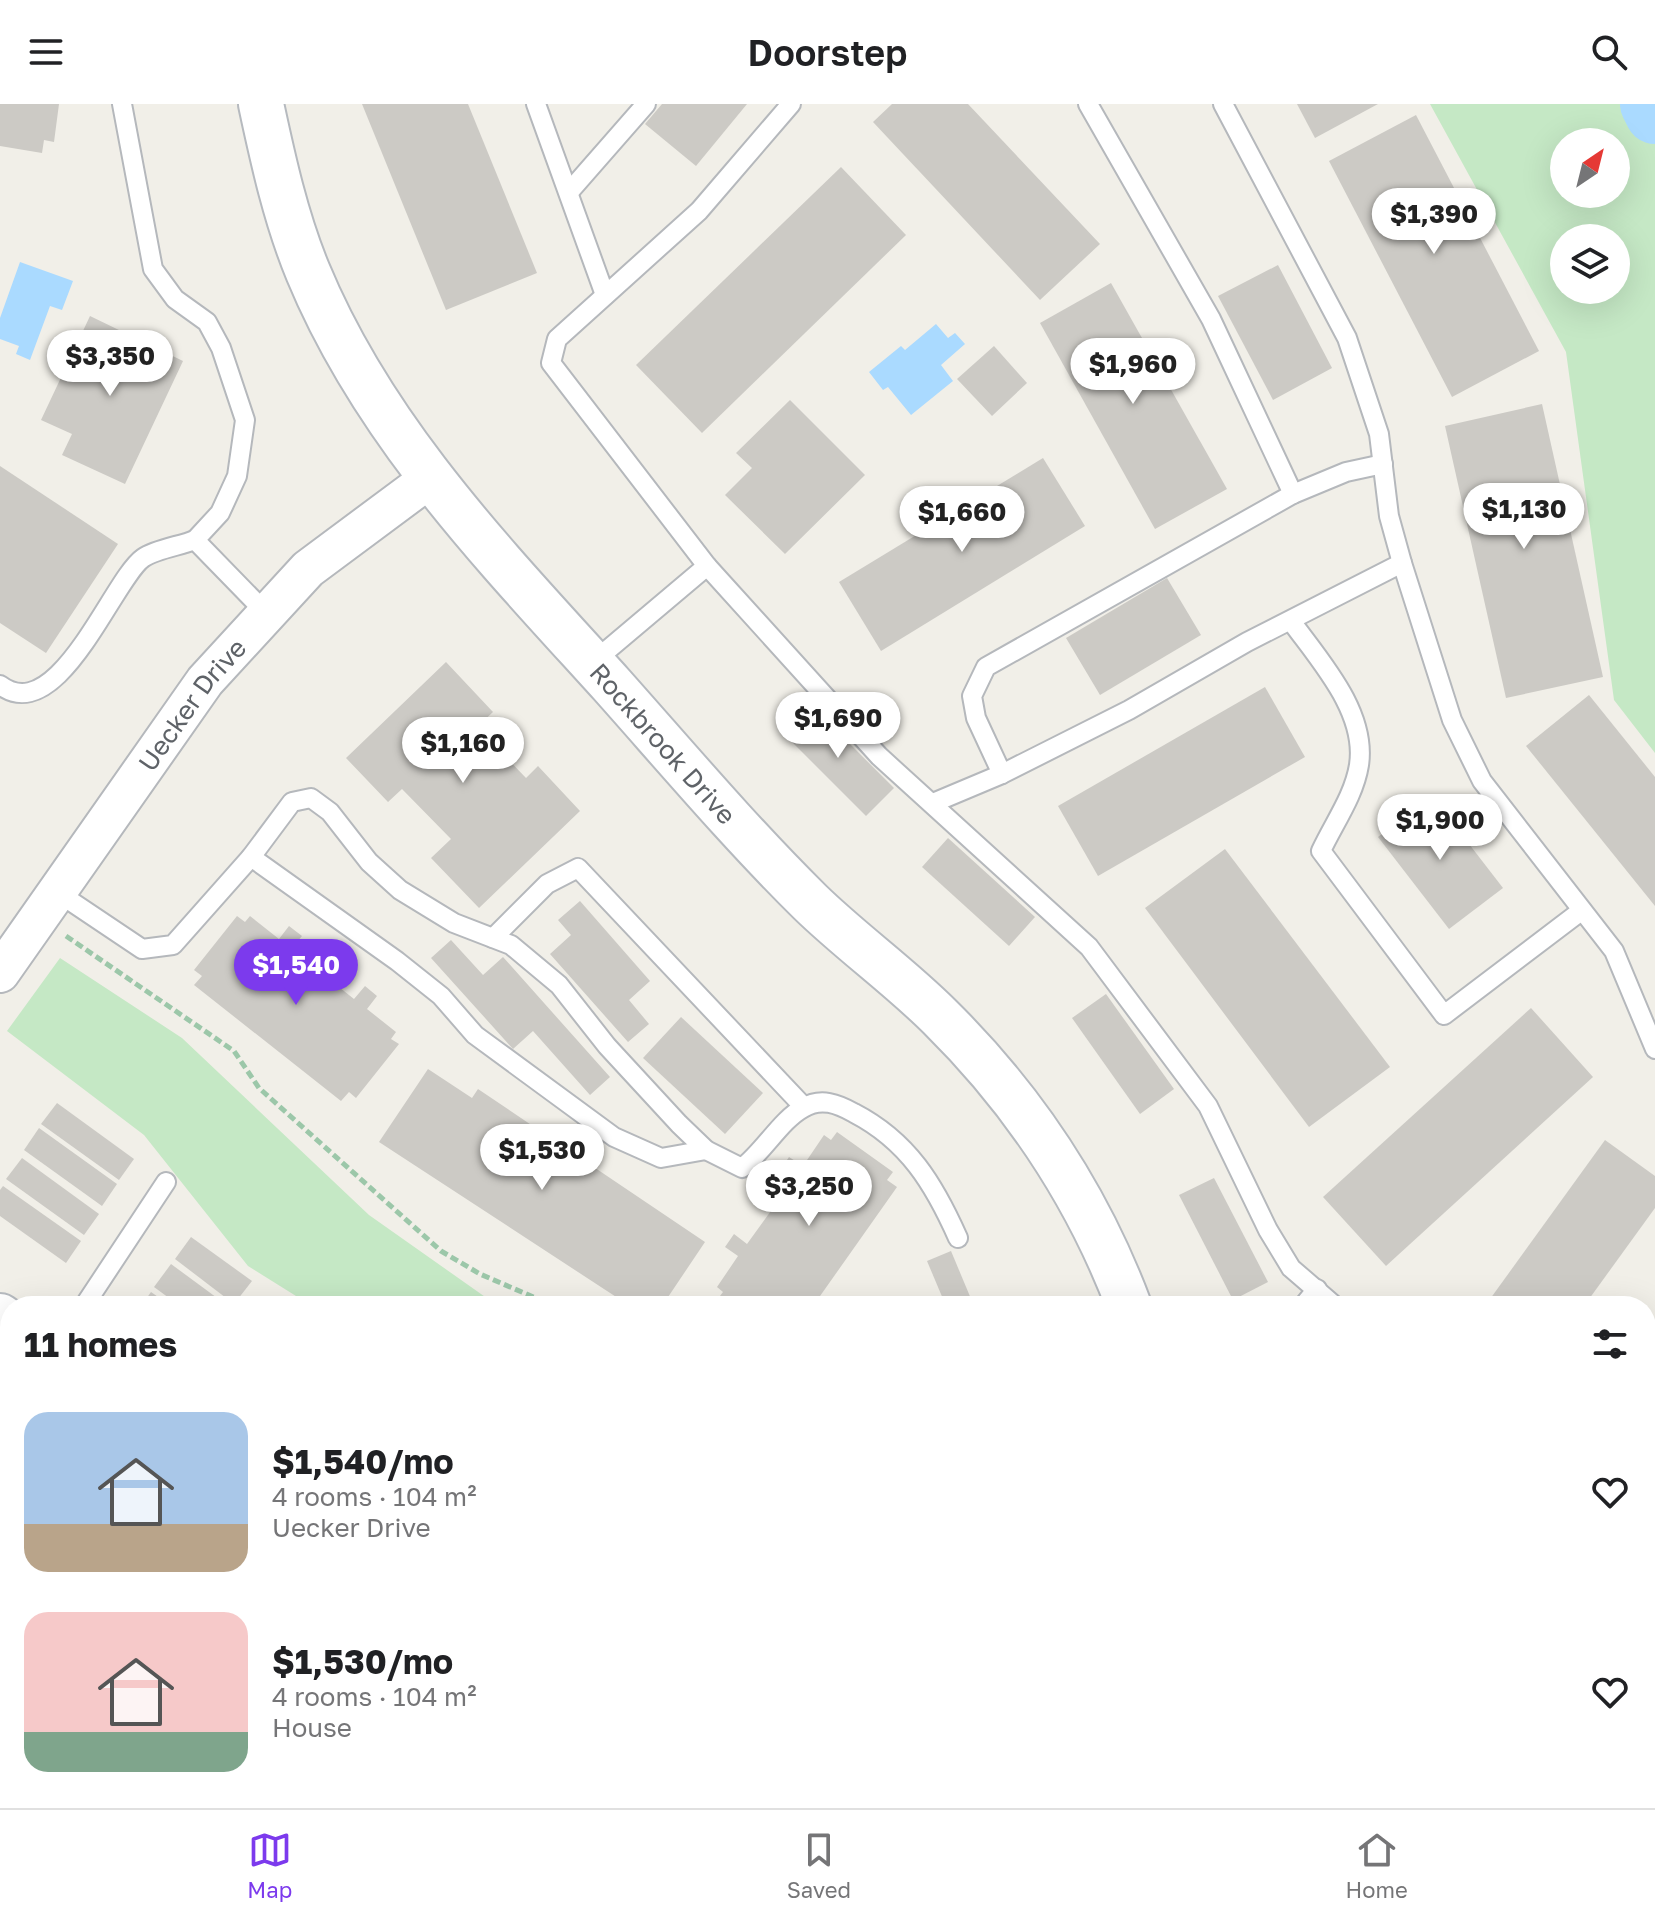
<!DOCTYPE html>
<html lang="en">
<head>
<meta charset="utf-8">
<style>
	body { margin:0; font-family:"Golos Text",sans-serif; background:#f6f6f6; color:#202124; height:100vh; display:flex; flex-direction:column; font-size:30px; white-space:nowrap }
	* { box-sizing:border-box; margin:0 }
	p { font-size:26px; color:#757577 }
	.icon { flex:none; width:44px; height:44px; fill:none; stroke:currentColor; stroke-width:2; stroke-linecap:round; stroke-linejoin:round }
	.map { position:relative; flex:1; overflow:hidden }
	.panel { position:absolute; left:0px; top:1192px; width:1656px; height:512px; display:flex; flex-direction:column; background:#fff; border-radius:32px 32px 0 0; box-shadow:0 8px 32px #0002 }
	.panel>* { flex:none }
	.needle { width:52px; rotate:35deg }
	.buttons { position:absolute; left:1550px; top:24px; display:grid; gap:16px }
	.buttons a { display:grid; place-items:center; width:80px; height:80px; border-radius:50%; background:#fff; box-shadow:0 8px 32px #0002; font-size:40px }
	.price { position:absolute; translate:-50% -68px; padding:0 18px; border-radius:28px; background:#fff; color:#222; font-size:26px; line-height:52px; filter:drop-shadow(0 2px 4px #0008) }
	.price::after { content:''; position:absolute; left:50%; top:48px; width:24px; height:18px; margin-left:-12px; background:inherit; clip-path:polygon(0 0,100% 0,50% 100%) }
	.price.current { background:#7c3aed; color:#fff }
	ul { padding:0; list-style:none }
	li { display:flex; align-items:center; gap:24px; height:200px; padding:0 24px }
	li span { display:grid; place-items:center; flex:none; width:224px; height:160px; border-radius:24px; color:#555 }
	li>.icon { margin-inline-start:auto }
	span .icon { width:96px; height:96px; fill:#fffc; stroke-width:1 }
	li b { font-size:34px }
	h2 { display:flex; justify-content:space-between; align-items:center; height:96px; padding:0 24px; font-size:34px }
	header { display:flex; justify-content:space-between; align-items:center; height:104px; padding:0 24px; background:#fff; font-size:36px; font-weight:600 }
	.tab-bar { display:flex; justify-content:space-around; align-items:center; height:112px; border-top:2px solid #e0e0e0; background:#fff; font-size:22px; color:#757577 }
	.tab-bar a { display:grid; justify-items:center; gap:4px }
	.tab-bar .current { color:#7c3aed }
	.map>svg:first-child { display:block }
	.green { fill:#c5e8c5; fill-rule:evenodd }
	.water { fill:#aadaff }
	.lines { fill:none; stroke-linecap:round; stroke-linejoin:round }
	.river { stroke:#aadaff; stroke-width:60 }
	.building { fill:#cccac5 }
	.lane-casing { stroke:#b5b8bc; stroke-width:22 }
	.street-casing { stroke:#b5b8bc; stroke-width:42 }
	.secondary-casing { stroke:#b6babf; stroke-width:48 }
	.path { stroke:#9cc7a9; stroke-width:5; stroke-dasharray:8 4; stroke-linecap:butt }
	.lane { stroke:#fff; stroke-width:18 }
	.street { stroke:#fff; stroke-width:38 }
	.secondary { stroke:#fff; stroke-width:44 }
	.labels { text-anchor:middle; dominant-baseline:central; stroke-width:8; stroke-linejoin:round; paint-order:stroke }
	.street-label { font-size:26px; fill:#5f6368; stroke:#fff }
</style>
</head>
<body>
<header><svg class="icon" aria-label="menu" viewBox="0 0 24 24"><path d="M4 6h16M4 12h16M4 18h16"/></svg>Doorstep<svg class="icon" aria-label="search" viewBox="0 0 24 24"><circle cx="10" cy="10" r="6"/><path d="M15 15l6 6"/></svg></header>
<div class="map">
<svg width="1655" height="1704" viewBox="0 0 1655 1704">
	<rect width="100%" height="100%" fill="#f1efe8"/>
	<g class="green">
		<path d="M1430,0h225v649l-41,-53 -48,-348zM1564,38h52v52h-52zM1564,134h52v52h-52z"/>
		<polygon points="60,854 182,934 369,1111 498,1202 312,1202 248,1162 144,1031 7,927"/>
		<polygon points="1646,1549 1655,1553 1655,1658 1646,1653"/>
	</g>
	<g class="water">
		<polygon points="20,158 73,177 62,206 50,202 30,256 16,250 19,242 0,235 0,214"/>
		<polygon points="936,220 948,234 955,229 965,240 941,261 953,277 911,311 888,283 883,286 869,268 901,242 905,246"/>
	</g>
	<g class="lines">
		<polyline class="river" points="1650,0 1655,10"/>
	</g>
	<g class="building">
		<polygon points="0,0 59,0 54,38 44,36 42,49 0,42"/>
		<polygon points="362,0 468,0 537,169 446,206"/>
		<polygon points="662,0 747,0 696,62 645,20"/>
		<polygon points="892,0 968,0 1100,140 1040,196 873,18"/>
		<polygon points="1297,0 1378,0 1315,34"/>
		<polygon points="1416,11 1539,247 1452,293 1329,57"/>
		<polygon points="841,63 906,131 702,329 636,261"/>
		<polygon points="1278,161 1332,264 1273,296 1218,192"/>
		<polygon points="1111,179 1227,385 1155,425 1040,219"/>
		<polygon points="90,212 183,257 125,380 62,351 72,330 41,316"/>
		<polygon points="994,242 1027,279 992,312 957,275"/>
		<polygon points="790,296 865,371 785,450 725,391 752,364 736,349"/>
		<polygon points="1542,300 1603,573 1506,594 1445,322"/>
		<polygon points="1043,354 1085,422 881,547 839,478"/>
		<polygon points="0,362 118,440 46,549 0,519"/>
		<polygon points="1167,474 1201,531 1100,591 1066,534"/>
		<polygon points="446,558 493,608 477,623 526,674 538,662 580,707 479,804 431,754 451,735 402,685 388,698 346,654"/>
		<polygon points="1265,583 1305,653 1098,772 1058,702"/>
		<polygon points="1589,591 1655,673 1655,802 1526,642"/>
		<polygon points="811,601 894,684 866,712 783,629"/>
		<polygon points="1432,692 1503,784 1449,825 1378,733"/>
		<polygon points="948,734 1035,813 1009,842 922,763"/>
		<polygon points="1225,745 1390,963 1309,1023 1145,804"/>
		<polygon points="580,797 650,877 629,896 649,920 628,938 550,850 571,831 558,816"/>
		<polygon points="237,812 245,818 250,812 279,835 289,822 302,832 291,845 354,895 365,882 377,892 367,905 396,928 391,935 399,940 356,994 349,988 341,997 194,881 202,872 194,866"/>
		<polygon points="451,836 483,871 503,853 610,973 590,991 533,927 513,945 431,854"/>
		<polygon points="1106,890 1174,985 1140,1010 1072,914"/>
		<polygon points="1531,904 1593,973 1386,1162 1323,1093"/>
		<polygon points="681,913 763,989 725,1030 643,954"/>
		<polygon points="428,965 472,994 478,985 705,1138 662,1202 630,1202 379,1038"/>
		<polygon points="57,999 134,1055 119,1076 41,1020"/>
		<polygon points="39,1024 117,1080 102,1102 24,1046"/>
		<polygon points="837,1028 893,1068 887,1076 897,1083 813,1202 726,1202 717,1196 723,1188 717,1183 738,1152 725,1143 734,1130 747,1140 794,1075 781,1065 789,1053 803,1062 824,1031 831,1036"/>
		<polygon points="1605,1036 1655,1072 1655,1104 1584,1202 1485,1202"/>
		<polygon points="22,1054 99,1110 84,1131 6,1075"/>
		<polygon points="1214,1074 1268,1178 1233,1196 1179,1091"/>
		<polygon points="3,1082 81,1137 66,1159 0,1112 0,1086"/>
		<polygon points="191,1133 252,1177 234,1200 175,1155"/>
		<polygon points="951,1147 974,1202 946,1202 927,1157"/>
		<polygon points="171,1160 228,1202 180,1202 154,1183"/>
		<polygon points="151,1188 171,1202 141,1202"/>
		<polygon points="1655,1277 1655,1324 1646,1317 1646,1290"/>
		<polygon points="765,1694 807,1694 820,1704 779,1704"/>
		<polygon points="959,1694 1007,1694 1021,1704 973,1704"/>
		<polygon points="1316,1694 1355,1694 1368,1704 1309,1704"/>
		<polygon points="1391,1694 1462,1694 1476,1704 1384,1704"/>
	</g>
	<g class="lines">
		<defs>
			<g id="lane">
				<polyline points="122,0 153,165 175,195 207,218 221,244 245,316 237,372 220,409 195,436 267,510"/>
				<polyline points="536,0 605,191"/>
				<polyline points="1088,0 1211,215 1293,390"/>
				<polyline points="1223,0 1347,234 1379,330 1389,412 1402,459 1452,616 1482,677 1614,847 1655,945"/>
				<polyline points="569,88 646,0"/>
				<polyline points="707,462 551,259 557,235 699,107 791,0"/>
				<path d="M1291,517c29,40 76,91 68,144 -5,31 -25,58 -38,86l123,164 137,-104"/>
				<polyline points="592,559 707,462 879,652 1089,843 1208,1002 1268,1126 1291,1164 1335,1202"/>
				<path d="M0,581c58,44 113,-106 143,-127 13,-9 37,-12 52,-18"/>
				<polyline points="1002,670 976,614 972,592 986,563 1293,390 1346,368 1383,360"/>
				<polyline points="933,699 1002,670 1129,606 1247,538 1402,459"/>
				<polyline points="251,753 397,857 441,892 475,931 614,1033 661,1054 706,1046"/>
				<path d="M57,788l85,57 31,-4 78,-88 41,-55 19,-4 19,14 39,50 31,28 54,33 57,22 48,40 48,61 72,78 27,26 36,18c22,-17 39,-48 61,-60 18,-11 35,-4 51,5 54,28 80,71 104,125"/>
				<polyline points="493,834 547,780 578,764 804,1003"/>
				<polyline points="84,1202 166,1078"/>
				<polyline points="1303,1202 1317,1185"/>
				<polyline points="1646,1242 1655,1229"/>
				<polyline points="1646,1369 1655,1375"/>
				<polyline points="870,1704 875,1694"/>
			</g>
			<g id="street">
				<path id="s1" d="M0,869l205,-292 103,-112 121,-90"/>
			</g>
			<g id="secondary">
				<path id="s2" d="M261,0c12,56 25,115 47,168 66,160 188,285 303,412 65,73 129,149 199,218 41,40 89,74 130,115 83,82 148,180 189,289"/>
				<polyline points="0,1212 10,1219"/>
				<polyline points="635,1694 646,1704"/>
				<polyline points="1132,1704 1135,1694"/>
			</g>
		</defs>
		<use href="#lane" class="lane-casing"/>
		<use href="#street" class="street-casing"/>
		<use href="#secondary" class="secondary-casing"/>
		<polyline class="path" points="66,832 234,947 259,984 441,1147 480,1170 554,1202"/>
		<use href="#lane" class="lane"/>
		<use href="#street" class="street"/>
		<use href="#secondary" class="secondary"/>
	</g>
	<g class="labels">
		<g class="street-label">
			<text stroke="none"><textPath href="#s1" startOffset="330">Uecker Drive</textPath></text>
			<text stroke="none"><textPath href="#s2" startOffset="768">Rockbrook Drive</textPath></text>
		</g>
	</g>
</svg>
<div class="buttons">
<a><svg class="needle" viewBox="-14 -14 28 28"><path d="M0-13l5 13h-10z" fill="#e53935"/><path d="M0 13l5-13h-10z" fill="#757577"/></svg></a>
<a><svg class="icon" aria-label="layers" viewBox="0 0 24 24"><path d="M12 4l9 5-9 5-9-5zM3 14l9 5 9-5"/></svg></a>
</div>
<b class="price" style="left:1434px;top:152px">$1,390</b>
<b class="price" style="left:110px;top:294px">$3,350</b>
<b class="price" style="left:1133px;top:302px">$1,960</b>
<b class="price" style="left:1524px;top:447px">$1,130</b>
<b class="price" style="left:962px;top:450px">$1,660</b>
<b class="price" style="left:838px;top:656px">$1,690</b>
<b class="price" style="left:463px;top:681px">$1,160</b>
<b class="price" style="left:1440px;top:758px">$1,900</b>
<b class="price current" style="left:296px;top:903px">$1,540</b>
<b class="price" style="left:542px;top:1088px">$1,530</b>
<b class="price" style="left:809px;top:1124px">$3,250</b>
<section class="panel">
<h2>11 homes<svg class="icon" aria-label="filters" viewBox="0 0 24 24"><path d="M4 7h16M4 17h16"/><circle cx="9" cy="7" r="2"/><circle cx="15" cy="17" r="2"/></svg></h2>
<ul>
<li><span style="background:linear-gradient(#a9c7e8 70%,#b9a48a 0)"><svg class="icon" aria-label="home" viewBox="0 0 24 24"><path d="M3 11l9-7 9 7M6 9v11h12V9"/></svg></span><div><b>$1,540/mo</b><p>4 rooms · 104 m²</p><p>Uecker Drive</p></div><svg class="icon" aria-label="heart" viewBox="0 0 24 24"><path d="M12 20l-8-8c-3-5 5-10 8-4 3-6 11-1 8 4z"/></svg></li>
<li><span style="background:linear-gradient(#f6c9c9 75%,#7fa58c 0)"><svg class="icon" aria-label="home" viewBox="0 0 24 24"><path d="M3 11l9-7 9 7M6 9v11h12V9"/></svg></span><div><b>$1,530/mo</b><p>4 rooms · 104 m²</p><p>House</p></div><svg class="icon" aria-label="heart" viewBox="0 0 24 24"><path d="M12 20l-8-8c-3-5 5-10 8-4 3-6 11-1 8 4z"/></svg></li>
</ul>
</section>
</div>
<nav class="tab-bar">
<a class="current"><svg class="icon" aria-label="map" viewBox="0 0 24 24"><path d="M3 6l6-2 6 2 6-2v14l-6 2-6-2-6 2zM9 4v14M15 6v14"/></svg>Map</a>
<a><svg class="icon" aria-label="saved" viewBox="0 0 24 24"><path d="M7 4h10v16l-5-4-5 4z"/></svg>Saved</a>
<a><svg class="icon" aria-label="home" viewBox="0 0 24 24"><path d="M3 11l9-7 9 7M6 9v11h12V9"/></svg>Home</a>
</nav>
</body>
</html>
